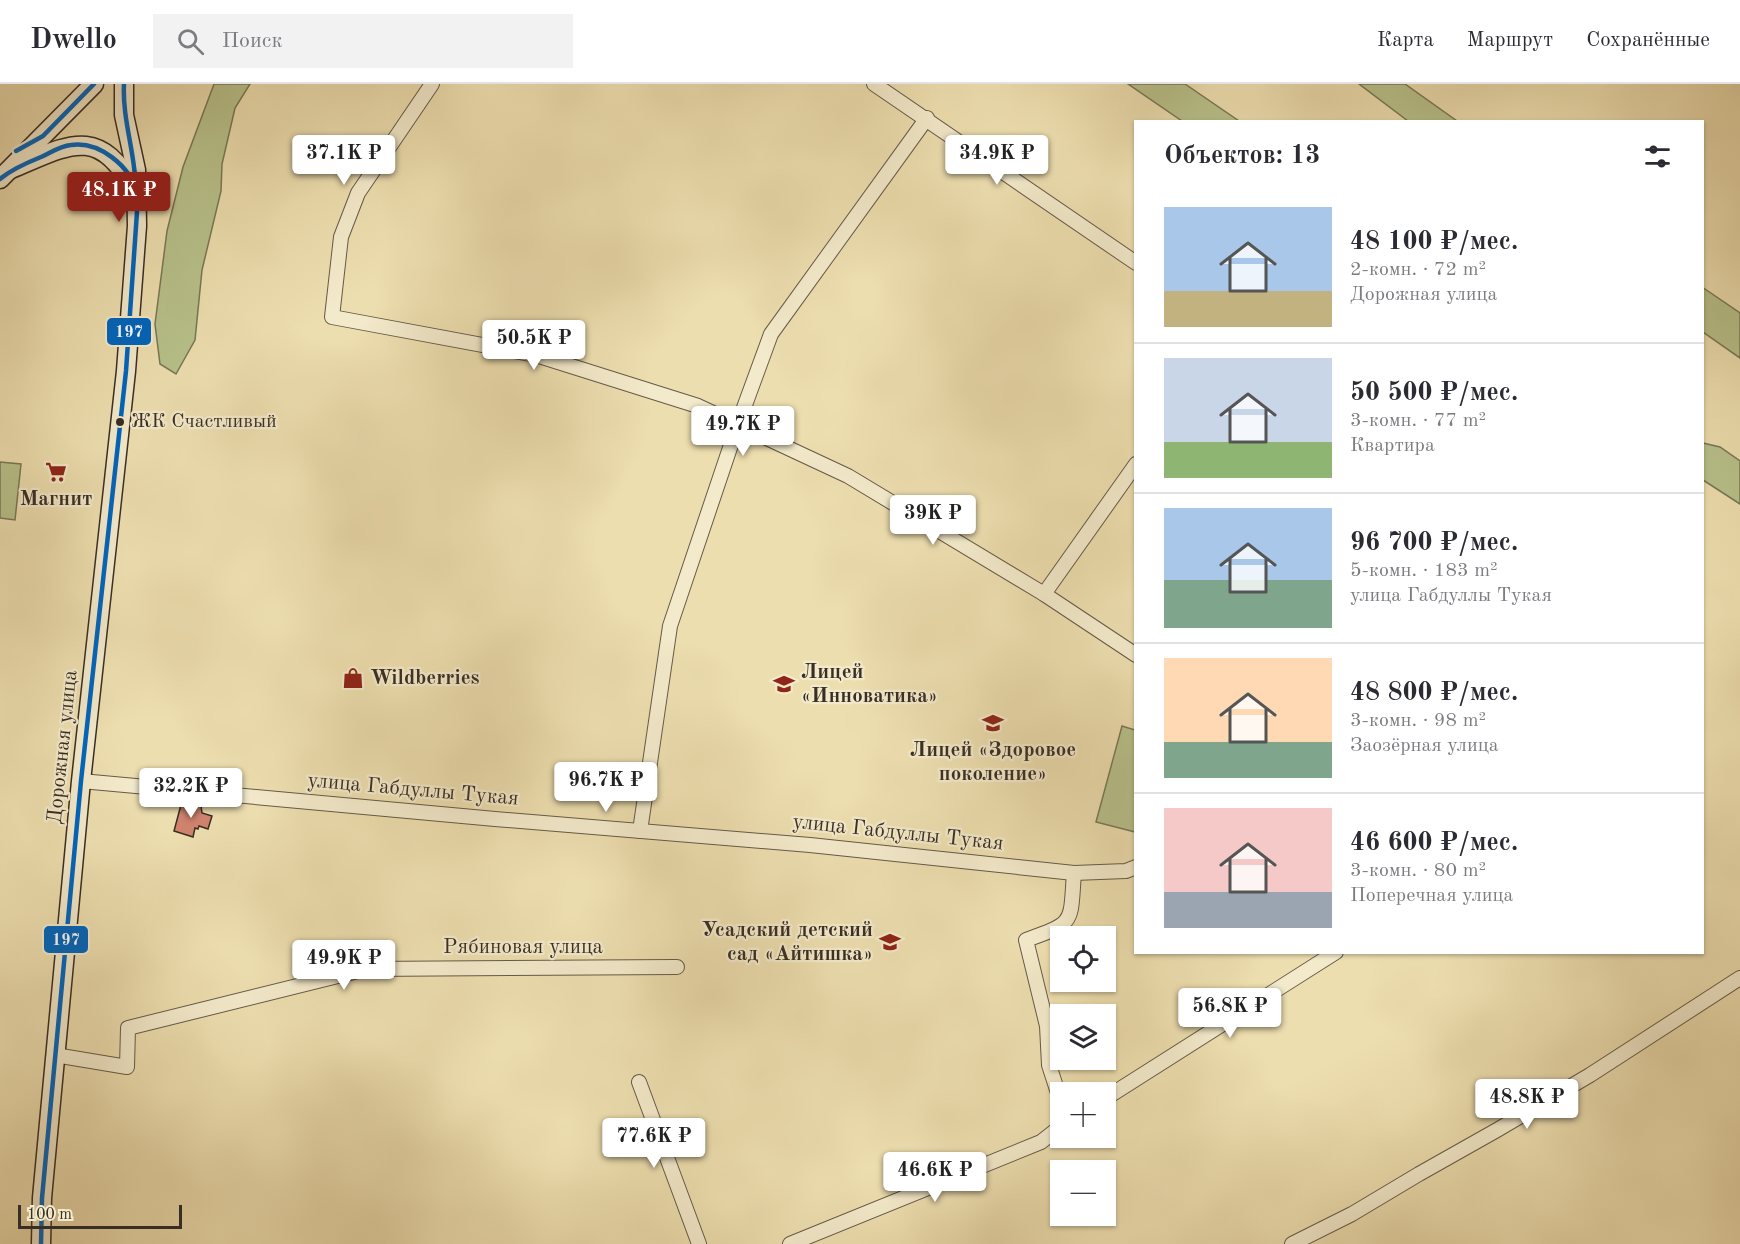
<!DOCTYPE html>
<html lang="ru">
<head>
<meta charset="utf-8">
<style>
	body { margin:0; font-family:"Old Standard TT",serif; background:#f2f2f3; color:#2b2b33; height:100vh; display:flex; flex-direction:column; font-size:22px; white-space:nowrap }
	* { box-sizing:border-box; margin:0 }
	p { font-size:20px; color:#7c7c81 }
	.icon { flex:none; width:33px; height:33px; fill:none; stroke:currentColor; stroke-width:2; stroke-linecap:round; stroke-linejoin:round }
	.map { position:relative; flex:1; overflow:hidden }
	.details { position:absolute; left:1134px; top:36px; width:570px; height:834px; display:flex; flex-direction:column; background:#fff; border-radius:0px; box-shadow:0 2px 4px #0004 }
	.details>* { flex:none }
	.tools { position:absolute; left:1050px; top:842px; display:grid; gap:12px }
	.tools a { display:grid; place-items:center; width:66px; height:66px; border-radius:0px; background:#fff; box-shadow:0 2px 4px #0004; font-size:30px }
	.scale { position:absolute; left:18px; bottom:15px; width:164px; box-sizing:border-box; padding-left:6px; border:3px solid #392e24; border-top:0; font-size:16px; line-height:21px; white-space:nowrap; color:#392e24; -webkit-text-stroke:4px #f3eacb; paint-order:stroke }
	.price { position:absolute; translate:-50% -51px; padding:0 14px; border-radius:6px; background:#fff; color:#222; font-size:20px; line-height:39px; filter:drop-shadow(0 2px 3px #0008) }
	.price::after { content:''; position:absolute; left:50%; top:36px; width:18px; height:14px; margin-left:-9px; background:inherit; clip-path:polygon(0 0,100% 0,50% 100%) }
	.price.active { background:#8f2418; color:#fff }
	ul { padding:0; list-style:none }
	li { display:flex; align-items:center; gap:18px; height:150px; padding:0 30px }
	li+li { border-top:2px solid #e1e1e2 }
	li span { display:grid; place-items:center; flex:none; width:168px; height:120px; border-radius:0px; color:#555 }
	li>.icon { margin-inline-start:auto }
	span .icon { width:72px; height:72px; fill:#fffc; stroke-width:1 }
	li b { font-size:26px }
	h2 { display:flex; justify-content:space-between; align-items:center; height:72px; padding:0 30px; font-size:26px }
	header { display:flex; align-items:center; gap:36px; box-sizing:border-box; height:84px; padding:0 30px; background:#fff; border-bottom:2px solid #e1e1e2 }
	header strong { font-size:28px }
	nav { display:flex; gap:33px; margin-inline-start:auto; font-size:21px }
	.search { width:420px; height:54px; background:#f2f2f3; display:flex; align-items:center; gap:15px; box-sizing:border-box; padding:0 21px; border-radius:0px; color:#7c7c81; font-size:22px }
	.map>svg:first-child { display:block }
	.green { fill:#b8c18b; stroke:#787858; stroke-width:1.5 }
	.building { fill:#cf836e; stroke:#392e24; stroke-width:1.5 }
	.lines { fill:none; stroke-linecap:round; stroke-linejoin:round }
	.street-casing { stroke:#665a47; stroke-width:16 }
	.secondary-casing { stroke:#392e24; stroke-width:21 }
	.street { stroke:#f3eacb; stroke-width:14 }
	.secondary { stroke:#f3eacb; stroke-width:18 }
	.bus-1-casing { stroke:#f3eacb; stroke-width:9 }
	.bus-1 { stroke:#0065bd; stroke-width:4.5 }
	.bus-dot { fill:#392e24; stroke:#f3eacb; stroke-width:2 }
	.labels { text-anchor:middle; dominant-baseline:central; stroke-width:4.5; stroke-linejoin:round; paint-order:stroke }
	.bus-label { font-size:20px; fill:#392e24; stroke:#f3eacb; text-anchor:start }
	.poi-label { font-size:21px; font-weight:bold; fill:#392e24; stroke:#f3eacb }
	.street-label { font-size:21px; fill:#392e24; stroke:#f3eacb }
	.line-badge { stroke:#f3eacb; stroke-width:2 }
	.badge-label { font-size:16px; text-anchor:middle; font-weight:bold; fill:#fff }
</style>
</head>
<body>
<header>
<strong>Dwello</strong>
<div class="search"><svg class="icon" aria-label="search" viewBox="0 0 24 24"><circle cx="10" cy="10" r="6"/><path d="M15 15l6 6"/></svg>Поиск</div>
<nav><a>Карта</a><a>Маршрут</a><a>Сохранённые</a></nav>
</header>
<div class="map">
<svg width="1740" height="1160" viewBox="0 0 1740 1160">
	<rect width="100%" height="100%" fill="#eddeaf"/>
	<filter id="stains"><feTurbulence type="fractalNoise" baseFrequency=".00333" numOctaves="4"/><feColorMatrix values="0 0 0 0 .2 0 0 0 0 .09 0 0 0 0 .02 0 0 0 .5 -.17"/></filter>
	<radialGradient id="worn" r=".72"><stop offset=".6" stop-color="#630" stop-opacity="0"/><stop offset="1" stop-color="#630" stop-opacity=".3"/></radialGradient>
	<g class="green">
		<polygon points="214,0 250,0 235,24 222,80 221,107 202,186 195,256 176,290 160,280 155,240 167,147 183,83"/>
		<polygon points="1128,0 1185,0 1239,37 1182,37"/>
		<polygon points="1359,0 1405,0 1457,37 1408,37"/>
		<polygon points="1702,203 1740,229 1740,274 1703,248"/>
		<polygon points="1703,359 1720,363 1740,377 1740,420 1703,396"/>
		<polygon points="0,378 21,380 15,436 0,434"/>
		<polygon points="1122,642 1135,646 1135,748 1096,738"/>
	</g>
	<polygon class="building" points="182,717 201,722 202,729 212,732 208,745 199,742 198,745 195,744 193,753 174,747"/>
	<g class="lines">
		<defs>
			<g id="street">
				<polyline points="432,0 358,109 341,153 332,233 536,271 698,322 848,392 1044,510 1136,571"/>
				<polyline points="874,0 1136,179"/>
				<polyline points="1044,510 1136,380"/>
				<polyline points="81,697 495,735 810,761 1074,789 1126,787 1136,783"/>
				<polyline points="640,747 670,542 738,340 771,250 927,34"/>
				<polyline points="55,971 127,983 128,944 366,885 677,883"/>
				<polyline points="639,998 699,1160"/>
				<polyline points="1106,1014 1336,868"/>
				<path d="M1060,1015l-11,-34 -2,-39 -21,-86c50,-18 44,-16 48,-67"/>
				<polyline points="790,1160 1041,1058 1060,1043"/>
				<polyline points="1292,1160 1352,1130 1419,1090 1497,1046 1590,991 1740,894"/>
			</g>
			<g id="secondary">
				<path d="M11,85c56,-23 87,-46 123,20"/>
				<polyline points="0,95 94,0"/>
				<polyline points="41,1160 42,1114 81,697 126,287 137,142 136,86 124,31 124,0"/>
			</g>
		</defs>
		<use href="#street" class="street-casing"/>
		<use href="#secondary" class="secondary-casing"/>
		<use href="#street" class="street"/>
		<use href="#secondary" class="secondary"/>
		<defs>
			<g id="bus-1">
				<path d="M124,0c-2,36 12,71 12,108"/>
				<polyline points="16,67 43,52 94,0"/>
				<path d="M0,95c12,-10 26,-16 41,-22 9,-4 19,-11 30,-12 28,-4 60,21 65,48 1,6 0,13 1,19l-11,159 -45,410 -39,417 -1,46"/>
			</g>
		</defs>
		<use href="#bus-1" class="bus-1-casing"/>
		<use href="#bus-1" class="bus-1"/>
	</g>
	<defs>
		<symbol id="supermarket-bare" viewBox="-9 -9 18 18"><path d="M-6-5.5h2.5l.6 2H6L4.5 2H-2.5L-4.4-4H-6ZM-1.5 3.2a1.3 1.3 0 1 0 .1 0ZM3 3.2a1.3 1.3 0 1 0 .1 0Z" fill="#8f2418" stroke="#f3eacb" stroke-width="2.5" paint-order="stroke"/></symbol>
		<symbol id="shop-bare" viewBox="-9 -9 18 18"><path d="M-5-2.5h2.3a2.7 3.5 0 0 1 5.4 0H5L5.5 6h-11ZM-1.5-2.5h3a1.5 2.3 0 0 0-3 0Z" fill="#8f2418" stroke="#f3eacb" stroke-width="2.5" paint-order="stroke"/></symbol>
		<symbol id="school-bare" viewBox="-9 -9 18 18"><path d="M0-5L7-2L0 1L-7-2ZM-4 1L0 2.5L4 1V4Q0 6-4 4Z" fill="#8f2418" stroke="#f3eacb" stroke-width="2.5" paint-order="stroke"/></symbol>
	</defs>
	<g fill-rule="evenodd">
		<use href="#supermarket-bare" x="41" y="373" width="30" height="30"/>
		<use href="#shop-bare" x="338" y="579" width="30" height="30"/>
		<use href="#school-bare" x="769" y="585" width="30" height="30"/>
		<use href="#school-bare" x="978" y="624" width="30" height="30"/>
		<use href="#school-bare" x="875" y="843" width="30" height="30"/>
	</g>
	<circle class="bus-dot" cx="120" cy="338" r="5"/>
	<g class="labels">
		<g class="bus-label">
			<text x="131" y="338">ЖК Счастливый</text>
		</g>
		<g class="poi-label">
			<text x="56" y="415">Магнит</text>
			<text x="801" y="588" text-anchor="start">Лицей<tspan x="801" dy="24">«Инноватика»</tspan></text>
			<text x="370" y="594" text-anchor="start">Wildberries</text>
			<text x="993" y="666">Лицей «Здоровое<tspan x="993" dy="24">поколение»</tspan></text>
			<text x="873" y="846" text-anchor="end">Усадский детский<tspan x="873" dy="24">сад «Айтишка»</tspan></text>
		</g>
		<g class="street-label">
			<text transform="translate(63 663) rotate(-84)">Дорожная улица</text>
			<text transform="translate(413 706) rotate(5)">улица Габдуллы Тукая</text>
			<text transform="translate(898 749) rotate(6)">улица Габдуллы Тукая</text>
			<text x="523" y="863">Рябиновая улица</text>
		</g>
	</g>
	<g class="line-badge">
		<rect x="106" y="233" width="46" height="29" rx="6" fill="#0065bd"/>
		<rect x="43" y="841" width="46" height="29" rx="6" fill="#0065bd"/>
	</g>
	<g class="badge-label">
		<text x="129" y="253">197</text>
		<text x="66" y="861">197</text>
	</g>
	<rect width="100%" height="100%" filter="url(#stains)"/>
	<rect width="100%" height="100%" fill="url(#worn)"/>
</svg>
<div class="tools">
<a><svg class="icon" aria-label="locate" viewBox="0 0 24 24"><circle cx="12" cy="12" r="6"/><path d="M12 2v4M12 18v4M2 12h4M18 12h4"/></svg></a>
<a><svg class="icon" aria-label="layers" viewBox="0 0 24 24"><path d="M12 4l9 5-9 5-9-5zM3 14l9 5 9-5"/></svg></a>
<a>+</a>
<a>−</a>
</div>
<div class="scale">100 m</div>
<b class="price" style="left:344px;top:102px">37.1K ₽</b>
<b class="price" style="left:997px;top:102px">34.9K ₽</b>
<b class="price active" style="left:119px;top:139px">48.1K ₽</b>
<b class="price" style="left:534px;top:287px">50.5K ₽</b>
<b class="price" style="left:743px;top:373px">49.7K ₽</b>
<b class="price" style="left:933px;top:462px">39K ₽</b>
<b class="price" style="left:606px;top:729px">96.7K ₽</b>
<b class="price" style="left:191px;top:735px">32.2K ₽</b>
<b class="price" style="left:344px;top:907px">49.9K ₽</b>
<b class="price" style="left:1230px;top:955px">56.8K ₽</b>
<b class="price" style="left:1527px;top:1046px">48.8K ₽</b>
<b class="price" style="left:654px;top:1085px">77.6K ₽</b>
<b class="price" style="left:935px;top:1119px">46.6K ₽</b>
<section class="details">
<h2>Объектов: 13<svg class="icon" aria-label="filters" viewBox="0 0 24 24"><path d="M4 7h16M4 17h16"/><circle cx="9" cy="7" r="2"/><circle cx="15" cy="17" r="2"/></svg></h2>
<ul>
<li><span style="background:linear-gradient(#a9c7e8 70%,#c2b280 0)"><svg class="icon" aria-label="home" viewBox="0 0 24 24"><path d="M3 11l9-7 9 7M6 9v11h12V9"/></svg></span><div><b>48 100 ₽/мес.</b><p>2-комн. · 72 m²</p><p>Дорожная улица</p></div></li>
<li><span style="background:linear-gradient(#c9d6e8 70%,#8fb573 0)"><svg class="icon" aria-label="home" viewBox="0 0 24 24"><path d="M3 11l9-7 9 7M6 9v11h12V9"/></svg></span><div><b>50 500 ₽/мес.</b><p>3-комн. · 77 m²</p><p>Квартира</p></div></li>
<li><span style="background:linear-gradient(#a9c7e8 60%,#7fa58c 0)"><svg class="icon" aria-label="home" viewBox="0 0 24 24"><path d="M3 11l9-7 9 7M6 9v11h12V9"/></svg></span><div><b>96 700 ₽/мес.</b><p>5-комн. · 183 m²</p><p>улица Габдуллы Тукая</p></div></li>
<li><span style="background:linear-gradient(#ffd9b3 70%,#7fa58c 0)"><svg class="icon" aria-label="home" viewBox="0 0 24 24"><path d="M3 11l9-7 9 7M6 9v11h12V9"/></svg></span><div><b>48 800 ₽/мес.</b><p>3-комн. · 98 m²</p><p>Заозёрная улица</p></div></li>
<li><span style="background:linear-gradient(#f6c9c9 70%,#9aa5b1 0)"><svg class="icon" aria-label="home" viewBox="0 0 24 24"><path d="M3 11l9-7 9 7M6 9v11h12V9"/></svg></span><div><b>46 600 ₽/мес.</b><p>3-комн. · 80 m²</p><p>Поперечная улица</p></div></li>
</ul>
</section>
</div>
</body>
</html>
